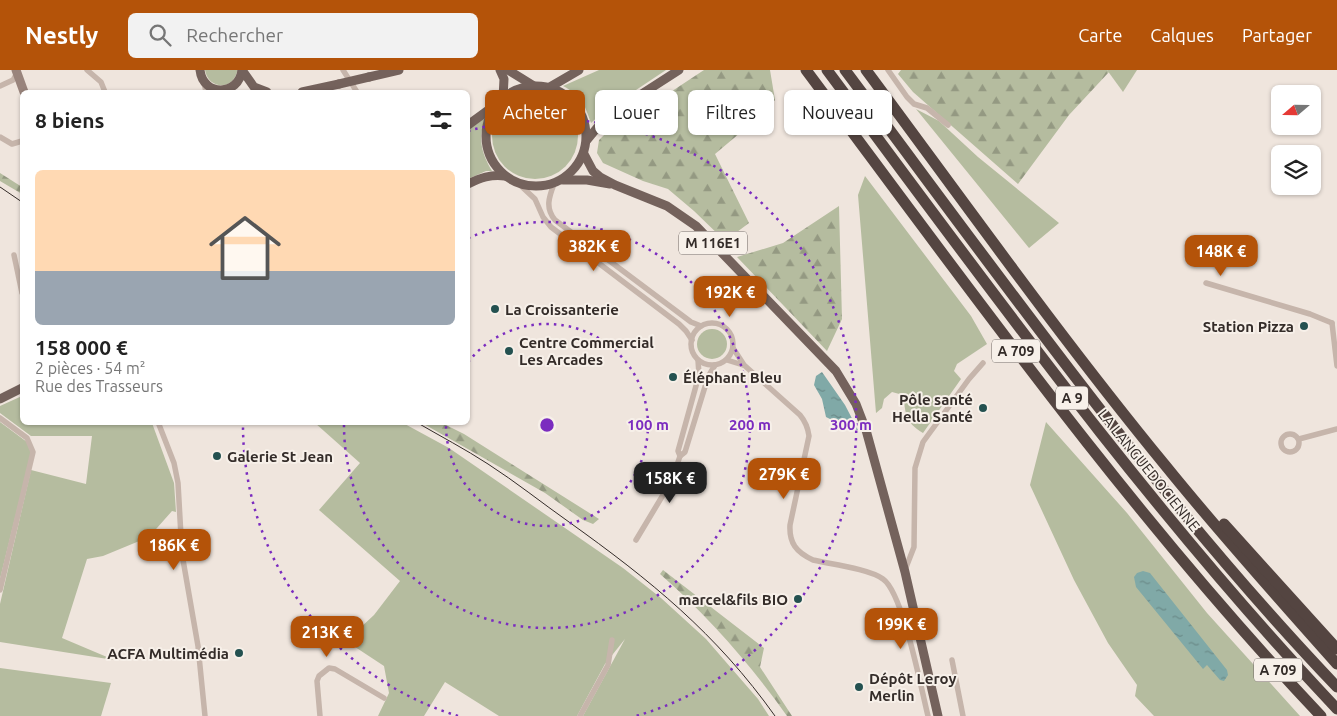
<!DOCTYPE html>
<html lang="fr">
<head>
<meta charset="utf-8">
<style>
	body { margin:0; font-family:Ubuntu,sans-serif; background:#f2f2f2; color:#222; height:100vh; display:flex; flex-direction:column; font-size:19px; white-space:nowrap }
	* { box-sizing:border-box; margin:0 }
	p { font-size:16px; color:#767676 }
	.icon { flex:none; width:28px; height:28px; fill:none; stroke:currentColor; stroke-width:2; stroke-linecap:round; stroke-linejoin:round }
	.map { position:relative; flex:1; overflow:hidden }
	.sheet { position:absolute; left:20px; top:20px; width:450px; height:335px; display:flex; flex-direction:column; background:#fff; border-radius:8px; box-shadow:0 1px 4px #0004 }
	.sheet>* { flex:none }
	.top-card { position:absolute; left:485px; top:20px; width:475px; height:45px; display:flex; gap:10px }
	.needle { width:32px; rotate:250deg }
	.fabs { position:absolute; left:1271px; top:15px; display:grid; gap:10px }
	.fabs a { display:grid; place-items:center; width:50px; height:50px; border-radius:8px; background:#fff; box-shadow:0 1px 4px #0004; font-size:25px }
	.price { position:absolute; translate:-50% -42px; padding:0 11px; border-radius:10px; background:#b45309; color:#fff; font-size:16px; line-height:32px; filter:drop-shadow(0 1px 2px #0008) }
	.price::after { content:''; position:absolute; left:50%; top:30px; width:15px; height:11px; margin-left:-8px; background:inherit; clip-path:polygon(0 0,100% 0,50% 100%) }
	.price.current { background:#222; color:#fff }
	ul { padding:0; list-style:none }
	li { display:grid; align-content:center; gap:10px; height:265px; padding:0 15px }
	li+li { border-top:1px solid #e0e0e0 }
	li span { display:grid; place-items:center; height:155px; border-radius:8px; color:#555 }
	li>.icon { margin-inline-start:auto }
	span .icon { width:90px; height:90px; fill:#fffc; stroke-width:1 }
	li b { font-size:21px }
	h2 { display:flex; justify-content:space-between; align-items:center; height:60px; padding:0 15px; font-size:21px }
	.tag { padding:0 18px; border-radius:8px; background:#fff; box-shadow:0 1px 4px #0004; font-size:18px; line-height:45px }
	.tag.current { background:#b45309; color:#fff }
	header { display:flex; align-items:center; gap:30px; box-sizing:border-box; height:70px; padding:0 25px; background:#b45309; color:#fff }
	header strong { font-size:24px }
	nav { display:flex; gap:28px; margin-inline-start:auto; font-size:18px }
	.search { width:350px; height:45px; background:#f2f2f2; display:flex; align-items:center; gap:12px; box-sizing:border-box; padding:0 18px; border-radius:8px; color:#767676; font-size:19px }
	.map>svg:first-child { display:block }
	.grass { fill:#b5bc9f }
	.forest { fill:url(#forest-firs) }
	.water { fill:url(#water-ripples) }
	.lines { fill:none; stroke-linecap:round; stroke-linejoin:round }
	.street { stroke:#c6b5ab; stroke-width:5.5 }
	.secondary { stroke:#99847c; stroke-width:9 }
	.primary { stroke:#74625c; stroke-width:9 }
	.highway { stroke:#544541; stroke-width:11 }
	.tram { stroke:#342c29; stroke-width:1 }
	.primary-bridge { stroke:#74625c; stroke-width:9 }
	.ring { fill:none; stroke:#7b2cbf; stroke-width:2.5; stroke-dasharray:2.5 5 }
	.poi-dot { fill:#245150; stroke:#f7f0e9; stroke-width:2 }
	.labels { text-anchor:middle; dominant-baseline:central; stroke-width:4; stroke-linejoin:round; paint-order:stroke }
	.shield { fill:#f7f0e9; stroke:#6e6763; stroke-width:1 }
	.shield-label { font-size:14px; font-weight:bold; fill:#342c29 }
	.poi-label { font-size:15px; font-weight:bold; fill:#342c29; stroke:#f7f0e9; text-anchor:start }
	.street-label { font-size:15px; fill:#342c29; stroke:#f7f0e9 }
	.centre { fill:#7b2cbf; stroke:#f7f0e9; stroke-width:2.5 }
	.ring-label { font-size:15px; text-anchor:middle; font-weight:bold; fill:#7b2cbf; stroke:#f7f0e9; stroke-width:4; stroke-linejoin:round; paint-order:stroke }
</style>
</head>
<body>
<header>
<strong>Nestly</strong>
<div class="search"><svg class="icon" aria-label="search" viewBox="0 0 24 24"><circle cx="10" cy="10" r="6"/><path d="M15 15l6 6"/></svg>Rechercher</div>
<nav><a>Carte</a><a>Calques</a><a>Partager</a></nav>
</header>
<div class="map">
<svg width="1337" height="646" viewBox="0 0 1337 646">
	<defs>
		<pattern id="forest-firs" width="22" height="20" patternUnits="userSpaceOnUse" patternTransform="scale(1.25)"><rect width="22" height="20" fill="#b5bc9f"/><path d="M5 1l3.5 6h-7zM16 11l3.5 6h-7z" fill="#949982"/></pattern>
		<pattern id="water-ripples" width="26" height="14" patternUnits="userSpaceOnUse" patternTransform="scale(1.25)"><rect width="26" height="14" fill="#80a9a7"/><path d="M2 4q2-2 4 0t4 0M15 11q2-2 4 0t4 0" fill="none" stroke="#6a8a88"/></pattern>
	</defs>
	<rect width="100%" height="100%" fill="#efe5dd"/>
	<g class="grass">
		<path d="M205,0h32v2c-5,19 -29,17 -32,-2z"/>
		<path d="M599,0h67l-63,42 -12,11c-7,-20 -9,-27 -28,-37z"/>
		<polygon points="1107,0 1137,0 1123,22"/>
		<circle cx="535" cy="66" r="43"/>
		<polygon points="916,39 939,51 978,87 1059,153 1029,178"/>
		<path d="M485,48c-7,21 -4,34 7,53h-6l-18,8v-49z"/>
		<path d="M865,106l106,140 16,28 -30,20 -3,7 7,8 -38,54c-18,-11 -17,-18 -20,-38l-11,-3 -8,7 -2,9 -6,5 -18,-218z"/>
		<circle cx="712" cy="274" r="15"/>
		<polygon points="22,326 22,352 152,353 174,413 176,442 172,441 149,467 103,486 87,489 62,568 114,590 0,572 0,534 31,400 86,414 92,366 31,366 0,343 0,336"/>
		<polygon points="0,352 27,372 31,383 0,509"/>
		<polygon points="1046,352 1127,443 1207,543 1300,646 1154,646 1135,626 1137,615 1108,573 1074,510 1030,415"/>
		<polygon points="315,353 403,353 449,378 623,498 661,528 706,569 758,629 769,646 583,646 625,569 605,594 577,646 499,646 445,612 424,646 378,646 389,623 384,596 346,571 374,545 400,511 319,440 360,393"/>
		<polygon points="0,598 111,613 101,646 0,646"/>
	</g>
	<g class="forest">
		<polygon points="704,0 770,0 775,30 765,42 715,84 749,153 725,171 694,141 668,119 643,111 603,93 597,83 599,70 612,57 654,33"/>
		<polygon points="901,0 1107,0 1109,2 1069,45 1018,114 913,22 898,4"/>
		<polygon points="0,103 22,117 22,124 0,111"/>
		<polygon points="839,136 842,249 827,281 737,187 783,173"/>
		<polygon points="422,353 442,353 464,364 599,449 593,454 583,450 545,423"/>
		<path d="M663,500l101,78 -4,19 32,49h-5c-37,-52 -79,-100 -127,-142z"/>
	</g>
	<g class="water">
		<polygon points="822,302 845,335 858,360 848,358 826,347 822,329 814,315 816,306"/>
		<polygon points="1143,501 1150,503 1227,600 1228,605 1224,611 1220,610 1207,595 1203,599 1136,517 1134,507 1137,503"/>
	</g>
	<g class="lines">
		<g class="street">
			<polyline points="87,0 101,12 105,22"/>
			<polyline points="343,0 357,22"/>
			<polyline points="888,0 907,27 914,34 927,38 948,55"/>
			<polyline points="204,13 206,22"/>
			<polyline points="0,16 13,10 17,3"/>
			<polyline points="0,67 12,74 22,71"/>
			<path d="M554,114c-5,13 -9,24 1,36l136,102 10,4"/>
			<polyline points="520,115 535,129 543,147 551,157 679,254 686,261 692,270"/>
			<polyline points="14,185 22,223"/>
			<polyline points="1206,213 1310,244 1332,253"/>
			<polyline points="1332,253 1337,296"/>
			<circle cx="712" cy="274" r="21"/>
			<path d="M733,278l11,17 56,50c5,6 8,13 9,21l-19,89c-1,18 6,27 23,35 17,4 57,9 70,19 20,14 38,109 45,137"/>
			<polyline points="727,290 743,295"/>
			<polyline points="0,348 27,368 33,382 0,520"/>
			<polyline points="158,352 174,393 178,413 182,484 198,576 205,646"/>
			<circle cx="1290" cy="373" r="9"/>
			<polyline points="1299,369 1337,359"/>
			<polyline points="680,386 678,381 699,305 698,290"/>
			<polyline points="636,470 672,410 680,386 685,382 708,307 715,295"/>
			<polyline points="905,500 914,477 915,398 923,372 969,309 983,293"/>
			<polyline points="952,590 963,646"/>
			<polyline points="320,646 317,611 319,606 329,598 335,599 384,628"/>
			<polyline points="580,646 608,595 612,570"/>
		</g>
		<polyline class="secondary" points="16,0 24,22"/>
		<g class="primary">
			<path d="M200,0c3,27 39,26 42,0"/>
			<polyline points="242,0 254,17 267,22"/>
			<polyline points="500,0 504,9 503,28"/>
			<polyline points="508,0 534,16"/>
			<polyline points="369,7 399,0"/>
			<circle cx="536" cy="66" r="50"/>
			<polyline points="550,17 579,0"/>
			<polyline points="302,22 339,14"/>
			<polyline points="468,55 494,36"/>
			<polyline points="587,70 606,47 679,0"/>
			<polyline points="584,84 593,101 600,107 615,115 667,136 696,156 836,301 856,334 866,360 905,502 938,646"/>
			<polyline points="563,110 587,110 610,114"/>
			<path d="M468,114c12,-6 23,-10 37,-8"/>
			<polyline points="0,329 22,318"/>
		</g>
		<g class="highway">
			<path d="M806,0c165,221 325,445 515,646"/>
			<path d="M827,0c163,219 322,440 510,639"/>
			<path d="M845,0c158,211 310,426 492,617"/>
			<path d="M866,0c98,132 194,267 299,395 55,68 113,133 172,199"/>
			<polyline points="1224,454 1337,579"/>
		</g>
		<g class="tram">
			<polyline points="0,117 22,132"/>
			<path d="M416,352c24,14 49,27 72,42 28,18 54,39 81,58 81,58 147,111 206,194"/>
		</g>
		<polyline class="primary-bridge" points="339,14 369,7"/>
	</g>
	<g class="ring">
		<path d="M468 292A101 101 0 1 1 446 353"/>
		<path d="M468 168A203 203 0 1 1 344 353"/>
		<path d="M458 646A304 304 0 0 1 243 355M468 61A304 304 0 0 1 636 646"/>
	</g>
	<g class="poi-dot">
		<circle cx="495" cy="239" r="5"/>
		<circle cx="1304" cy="256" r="5"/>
		<circle cx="509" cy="281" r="5"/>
		<circle cx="673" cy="307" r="5"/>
		<circle cx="983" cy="338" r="5"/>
		<circle cx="217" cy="386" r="5"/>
		<circle cx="798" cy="529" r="5"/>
		<circle cx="239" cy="583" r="5"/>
		<circle cx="859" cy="617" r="5"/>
	</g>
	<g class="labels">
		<g class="shield">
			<rect x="679" y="161.5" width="68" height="23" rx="4"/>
			<rect x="992" y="269.5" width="48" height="23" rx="4"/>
			<rect x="1056" y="316.5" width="32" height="23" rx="4"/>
			<rect x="1254" y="588.5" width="48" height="23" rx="4"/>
		</g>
		<g class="shield-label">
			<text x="713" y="173">M 116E1</text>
			<text x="1016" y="281">A 709</text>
			<text x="1072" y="328">A 9</text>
			<text x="1278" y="600">A 709</text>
		</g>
		<g class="poi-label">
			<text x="505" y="239">La Croissanterie</text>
			<text x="1294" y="256" text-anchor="end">Station Pizza</text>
			<text x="519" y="272">Centre Commercial<tspan x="519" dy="17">Les Arcades</tspan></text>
			<text x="683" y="307">Éléphant Bleu</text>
			<text x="973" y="329" text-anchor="end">Pôle santé<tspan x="973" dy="17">Hella Santé</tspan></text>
			<text x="227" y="386">Galerie St Jean</text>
			<text x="788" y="529" text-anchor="end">marcel&amp;fils BIO</text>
			<text x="229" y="583" text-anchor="end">ACFA Multimédia</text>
			<text x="869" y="608">Dépôt Leroy<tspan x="869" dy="17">Merlin</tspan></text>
		</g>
		<g class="street-label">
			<text transform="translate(1149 400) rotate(51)">LA LANGUEDOCIENNE</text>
		</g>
	</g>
	<circle cx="547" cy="355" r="8" class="centre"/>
	<g class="ring-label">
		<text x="648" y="360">100 m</text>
		<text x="750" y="360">200 m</text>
		<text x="851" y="360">300 m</text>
	</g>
</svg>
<div class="fabs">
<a><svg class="needle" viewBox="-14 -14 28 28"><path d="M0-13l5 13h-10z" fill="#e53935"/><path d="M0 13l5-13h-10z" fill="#767676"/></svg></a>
<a><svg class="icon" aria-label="layers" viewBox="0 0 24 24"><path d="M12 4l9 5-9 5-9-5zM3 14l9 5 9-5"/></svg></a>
</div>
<b class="price" style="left:594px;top:202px">382K €</b>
<b class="price" style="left:1221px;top:207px">148K €</b>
<b class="price" style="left:730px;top:248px">192K €</b>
<b class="price" style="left:784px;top:430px">279K €</b>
<b class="price current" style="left:670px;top:434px">158K €</b>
<b class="price" style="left:174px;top:501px">186K €</b>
<b class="price" style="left:901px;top:580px">199K €</b>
<b class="price" style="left:327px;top:588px">213K €</b>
<div class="top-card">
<a class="tag current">Acheter</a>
<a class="tag">Louer</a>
<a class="tag">Filtres</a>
<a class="tag">Nouveau</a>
</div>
<section class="sheet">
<h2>8 biens<svg class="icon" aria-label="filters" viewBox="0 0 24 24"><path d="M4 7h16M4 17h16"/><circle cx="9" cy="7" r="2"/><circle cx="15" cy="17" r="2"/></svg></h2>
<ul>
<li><span style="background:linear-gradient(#ffd9b3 65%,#9aa5b1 0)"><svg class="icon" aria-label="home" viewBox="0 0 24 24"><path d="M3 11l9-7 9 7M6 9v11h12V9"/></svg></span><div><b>158 000 €</b><p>2 pièces · 54 m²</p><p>Rue des Trasseurs</p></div></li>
</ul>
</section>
</div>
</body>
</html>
